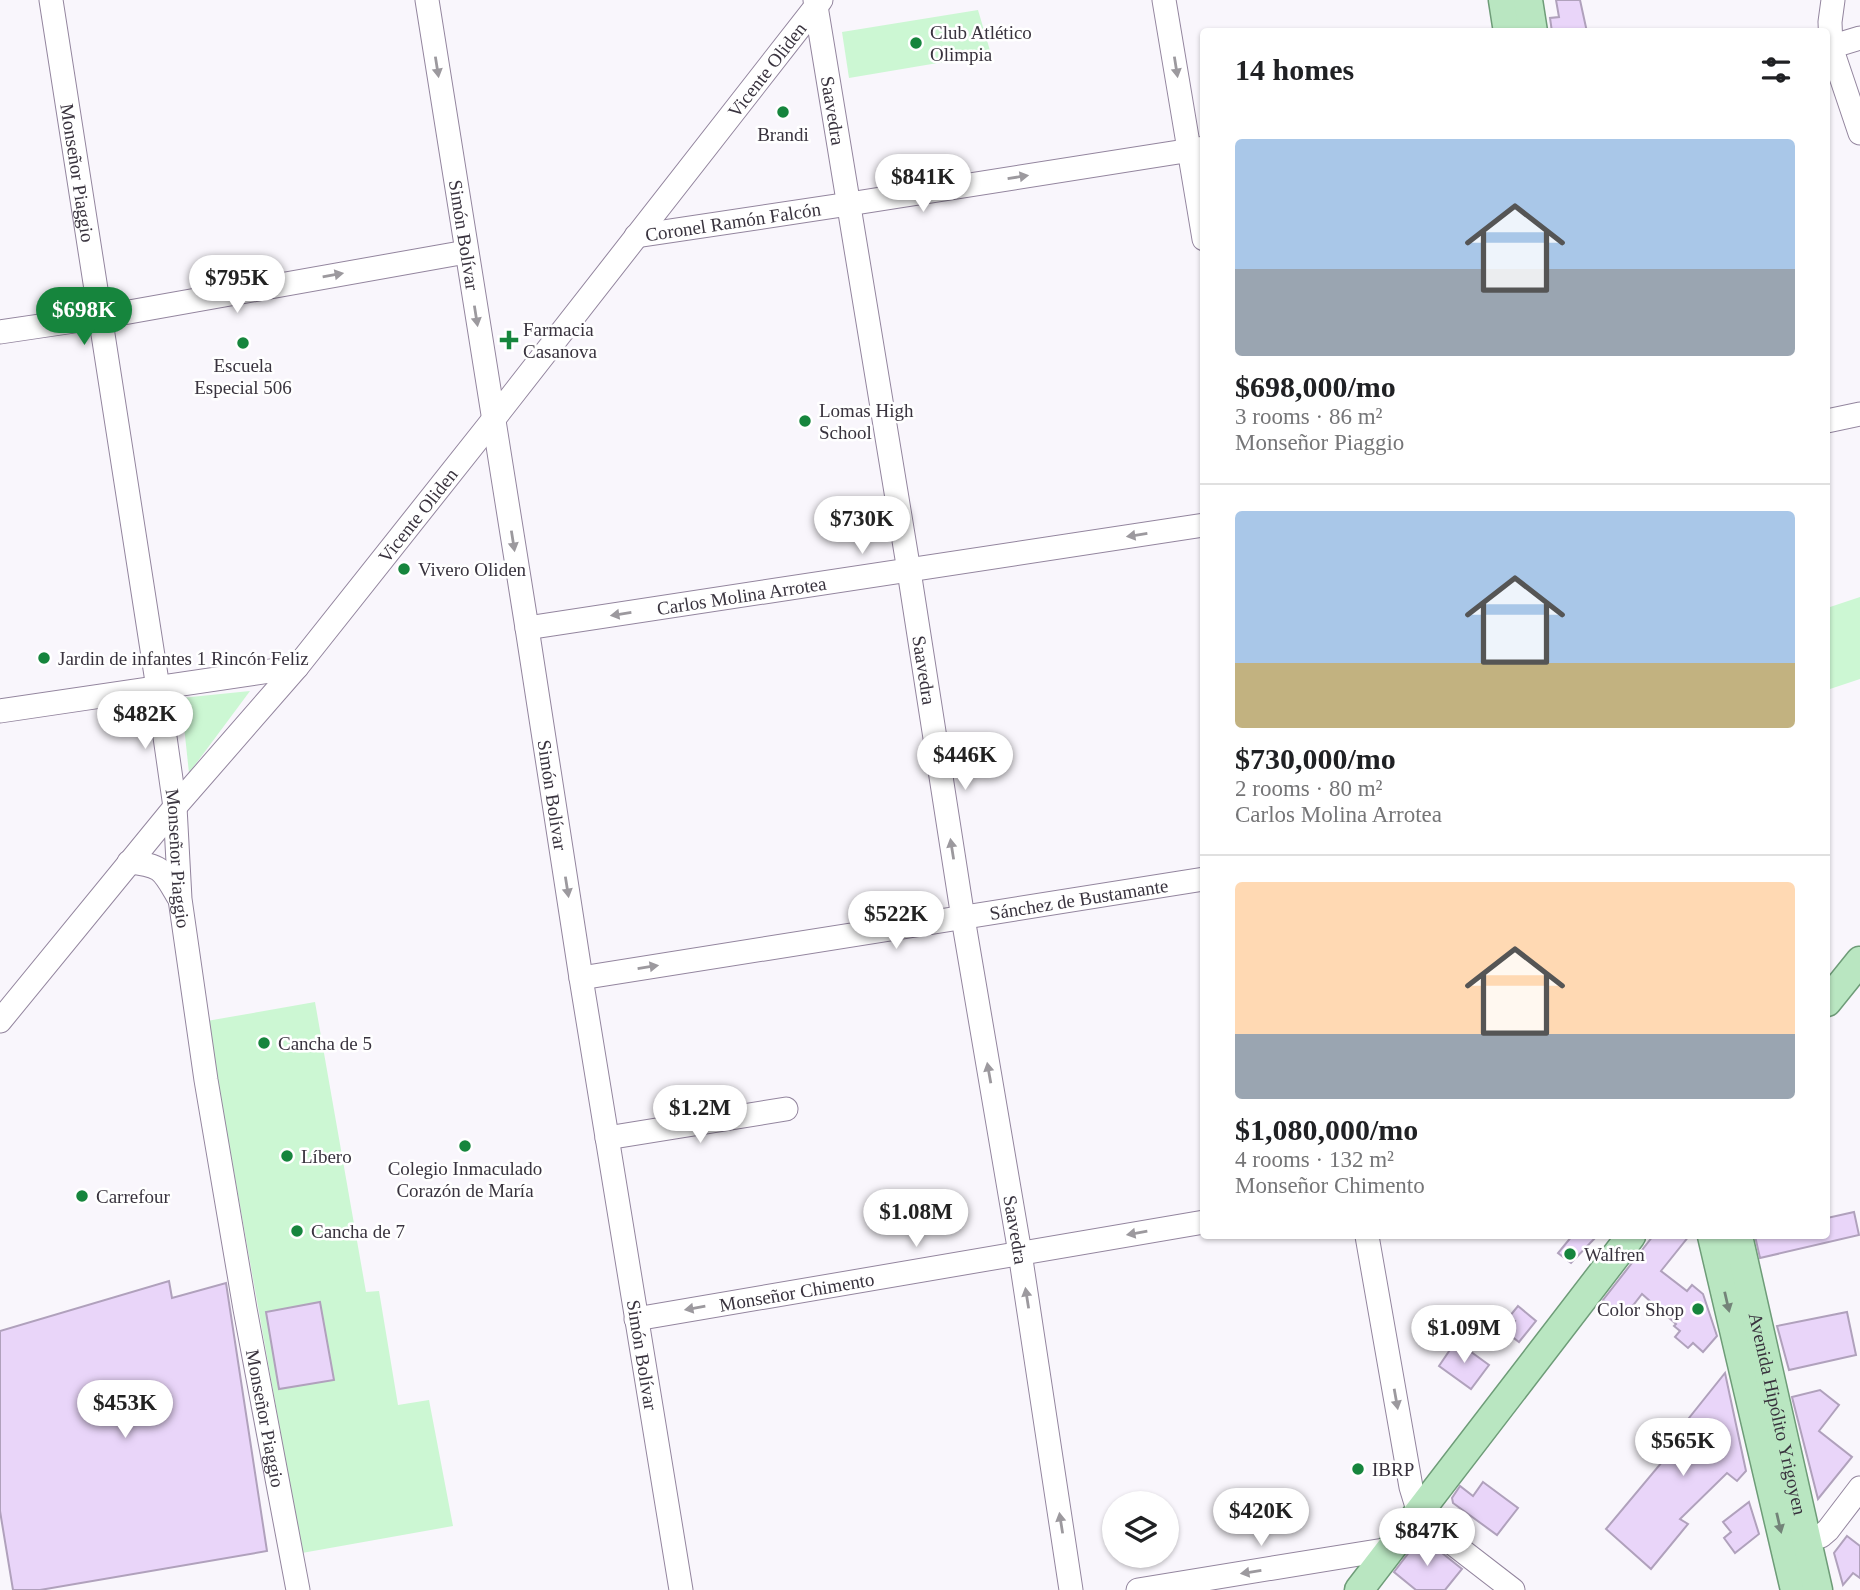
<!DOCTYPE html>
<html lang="en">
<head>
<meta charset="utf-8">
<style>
	body { margin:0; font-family:Georgia,serif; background:#f6f6f6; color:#202124; height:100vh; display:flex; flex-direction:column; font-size:26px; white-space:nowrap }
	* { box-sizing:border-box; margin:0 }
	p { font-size:23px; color:#757577 }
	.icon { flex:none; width:38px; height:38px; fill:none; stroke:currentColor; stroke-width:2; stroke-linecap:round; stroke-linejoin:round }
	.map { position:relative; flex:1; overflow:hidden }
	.side { position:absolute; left:1200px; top:28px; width:630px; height:1211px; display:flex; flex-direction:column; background:#fff; border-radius:7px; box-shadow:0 2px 5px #0004 }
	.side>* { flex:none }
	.tools { position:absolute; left:1102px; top:1491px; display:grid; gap:14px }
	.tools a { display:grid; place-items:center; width:77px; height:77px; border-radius:50%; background:#fff; box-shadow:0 2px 5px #0004; font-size:35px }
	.price { position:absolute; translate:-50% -60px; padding:0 16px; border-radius:24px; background:#fff; color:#222; font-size:23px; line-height:46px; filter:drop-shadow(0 2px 4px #0008) }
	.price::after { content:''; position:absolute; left:50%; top:42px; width:21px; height:16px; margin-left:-10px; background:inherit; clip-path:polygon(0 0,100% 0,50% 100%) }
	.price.on { background:#16853d; color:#fff }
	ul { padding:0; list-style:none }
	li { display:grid; align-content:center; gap:14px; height:371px; padding:0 35px }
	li+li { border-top:2px solid #e0e0e0 }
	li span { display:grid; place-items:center; height:217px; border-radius:7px; color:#555 }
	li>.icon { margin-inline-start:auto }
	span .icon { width:126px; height:126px; fill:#fffc; stroke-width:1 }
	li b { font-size:30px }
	h2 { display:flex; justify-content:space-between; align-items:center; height:84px; padding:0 35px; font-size:30px }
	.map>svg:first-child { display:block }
	.green { fill:#ccf7d3 }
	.building { fill:#e9d5f9; stroke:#b0a1bc; stroke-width:2 }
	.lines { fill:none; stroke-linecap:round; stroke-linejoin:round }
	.minor-casing { stroke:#93859e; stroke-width:25 }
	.major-casing { stroke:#6e9c78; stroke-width:31 }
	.minor { stroke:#fff; stroke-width:23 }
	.major { stroke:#b9e6c1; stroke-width:28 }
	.oneway { fill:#9c999e }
	.oneway2 { fill:#738479 }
	.poi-dot { fill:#16853d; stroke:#fff; stroke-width:2.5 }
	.labels { text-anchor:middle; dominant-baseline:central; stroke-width:5; stroke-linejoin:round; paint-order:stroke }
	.poi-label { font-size:19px; fill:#39333e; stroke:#fff; text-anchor:start }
	.street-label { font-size:19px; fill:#39333e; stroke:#fff }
</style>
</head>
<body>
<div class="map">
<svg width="1860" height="1590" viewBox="0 0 1860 1590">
	<rect width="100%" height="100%" fill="#f9f6fc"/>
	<g class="green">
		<polygon points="978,10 991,54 849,78 842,32"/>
		<polygon points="1860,597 1860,679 1827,690 1827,608"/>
		<polygon points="250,691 189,773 181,698"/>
		<polygon points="315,1002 366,1292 379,1291 398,1405 429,1400 453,1526 302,1553 207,1021"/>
	</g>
	<g class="building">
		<polygon points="1556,0 1580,0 1587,32 1552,32 1550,18 1559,17"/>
		<polygon points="1854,1212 1859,1235 1760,1258 1755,1236 1827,1236 1827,1218"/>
		<polygon points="1572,1236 1597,1236 1571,1263 1558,1253"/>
		<polygon points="1653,1236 1689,1236 1661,1271 1687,1291 1692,1285 1703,1294 1717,1336 1703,1352 1693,1343 1688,1348 1675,1337 1680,1331 1674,1326 1676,1324 1642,1294 1624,1317 1603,1300"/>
		<polygon points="169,1281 172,1298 226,1283 267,1551 40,1590 13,1590 0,1511 0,1331"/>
		<polygon points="320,1302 334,1380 279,1389 266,1312"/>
		<polygon points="1518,1306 1536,1321 1519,1342 1506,1332 1515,1321 1509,1317"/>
		<polygon points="1847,1312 1856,1355 1789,1370 1777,1326"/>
		<polygon points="1456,1341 1489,1365 1471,1389 1439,1366"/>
		<polygon points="1725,1373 1746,1471 1737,1481 1727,1473 1680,1519 1688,1524 1651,1569 1606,1529 1683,1437 1677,1433"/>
		<polygon points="1820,1390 1839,1405 1819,1431 1852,1457 1818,1499 1792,1397"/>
		<polygon points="1483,1482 1518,1508 1497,1535 1453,1503 1452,1498 1460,1486 1473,1496"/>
		<polygon points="1749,1502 1759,1534 1735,1553 1724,1538 1731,1532 1723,1522"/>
		<polygon points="1847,1536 1860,1546 1860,1578 1853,1573 1843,1585 1834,1553"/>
		<polygon points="1421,1541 1427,1541 1462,1569 1445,1590 1416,1590 1394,1572 1417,1542"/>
	</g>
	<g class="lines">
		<defs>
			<g id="minor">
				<path id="s1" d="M51,0l107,688 17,119 5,92 26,181 39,229 53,281"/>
				<path id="s2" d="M427,0l100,628 54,350 100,612"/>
				<path id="s3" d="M815,0l94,571 54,347 57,335 51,337"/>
				<polyline points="1164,0 1204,239"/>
				<polyline points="1833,0 1830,22 1831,47 1860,133"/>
				<polyline points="1827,48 1860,38"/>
				<path id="s4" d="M636,236l213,-32 355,-56"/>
				<polyline points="0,332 101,317 466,252"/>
				<polyline points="1827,421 1860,414"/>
				<path id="s5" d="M527,628l677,-103"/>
				<polyline points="0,711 297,667"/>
				<path d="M129,862c34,3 34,9 50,36"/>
				<path id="s6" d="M581,978l623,-99"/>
				<path id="s7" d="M0,1021l175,-214 122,-140 196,-247 328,-420"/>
				<polyline points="607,1138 786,1109"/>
				<polyline points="1367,1236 1411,1487 1419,1513 1434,1529 1513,1590"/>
				<path id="s8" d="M636,1319l568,-97"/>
				<polyline points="1807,1539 1821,1536 1828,1530 1860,1488"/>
				<polyline points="1138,1590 1390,1549"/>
			</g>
			<g id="major">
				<polyline points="1503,0 1508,32"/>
				<polyline points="1528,0 1533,32"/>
				<polyline points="1827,1002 1860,961"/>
				<polyline points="1712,1236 1795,1590"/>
				<path id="s9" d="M1738,1236l80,354"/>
				<polyline points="1359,1590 1631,1236"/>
			</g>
		</defs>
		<use href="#minor" class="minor-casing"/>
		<use href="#major" class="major-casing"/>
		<use href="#minor" class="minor"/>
		<use href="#major" class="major"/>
	</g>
	<defs><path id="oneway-solid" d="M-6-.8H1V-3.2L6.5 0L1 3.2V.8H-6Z" transform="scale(1.75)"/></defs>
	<g class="oneway">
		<use href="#oneway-solid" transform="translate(437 67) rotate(81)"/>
		<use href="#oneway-solid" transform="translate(1176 67) rotate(81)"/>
		<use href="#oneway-solid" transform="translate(1018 177) rotate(-9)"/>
		<use href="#oneway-solid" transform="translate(333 275) rotate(-10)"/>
		<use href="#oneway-solid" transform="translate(476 316) rotate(81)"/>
		<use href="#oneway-solid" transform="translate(1137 535) rotate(171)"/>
		<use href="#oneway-solid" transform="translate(513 541) rotate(81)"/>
		<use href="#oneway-solid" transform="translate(621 614) rotate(171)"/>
		<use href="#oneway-solid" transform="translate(952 849) rotate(-99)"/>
		<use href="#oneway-solid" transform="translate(567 887) rotate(81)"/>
		<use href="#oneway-solid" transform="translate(648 967) rotate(-9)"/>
		<use href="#oneway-solid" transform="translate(989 1073) rotate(-100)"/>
		<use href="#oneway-solid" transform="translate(1137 1233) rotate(170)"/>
		<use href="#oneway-solid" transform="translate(1027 1298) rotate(-99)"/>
		<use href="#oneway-solid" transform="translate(695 1308) rotate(170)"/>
		<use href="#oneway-solid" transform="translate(1396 1399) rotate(80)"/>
		<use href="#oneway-solid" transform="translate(1061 1523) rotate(-99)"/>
		<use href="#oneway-solid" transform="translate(1251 1572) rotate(171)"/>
	</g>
	<g class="oneway2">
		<use href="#oneway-solid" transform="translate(1727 1302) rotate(77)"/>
		<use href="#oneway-solid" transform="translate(1779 1523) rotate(77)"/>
	</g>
	<g class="poi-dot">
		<circle cx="916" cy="43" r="7"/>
		<circle cx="783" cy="112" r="7"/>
		<path d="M505.5 329.5h7v7h7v7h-7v7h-7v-7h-7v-7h7z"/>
		<circle cx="243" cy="343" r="7"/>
		<circle cx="805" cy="421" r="7"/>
		<circle cx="404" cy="569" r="7"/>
		<circle cx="44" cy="658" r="7"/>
		<circle cx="264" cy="1043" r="7"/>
		<circle cx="465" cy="1146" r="7"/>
		<circle cx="287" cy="1156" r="7"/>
		<circle cx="82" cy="1196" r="7"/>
		<circle cx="297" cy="1231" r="7"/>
		<circle cx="1570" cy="1254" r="7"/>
		<circle cx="1698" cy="1309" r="7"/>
		<circle cx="1358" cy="1469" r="7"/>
	</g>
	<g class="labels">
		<g class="poi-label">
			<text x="930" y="32">Club Atlético<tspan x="930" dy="22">Olimpia</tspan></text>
			<text x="783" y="134" text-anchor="middle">Brandi</text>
			<text x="523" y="329">Farmacia<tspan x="523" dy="22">Casanova</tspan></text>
			<text x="243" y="365" text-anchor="middle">Escuela<tspan x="243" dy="22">Especial 506</tspan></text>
			<text x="819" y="410">Lomas High<tspan x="819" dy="22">School</tspan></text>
			<text x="418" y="569">Vivero Oliden</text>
			<text x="58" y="658">Jardin de infantes 1 Rincón Feliz</text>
			<text x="278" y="1043">Cancha de 5</text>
			<text x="301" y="1156">Líbero</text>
			<text x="465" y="1168" text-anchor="middle">Colegio Inmaculado<tspan x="465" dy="22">Corazón de María</tspan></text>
			<text x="96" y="1196">Carrefour</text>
			<text x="311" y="1231">Cancha de 7</text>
			<text x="1584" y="1254">Walfren</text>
			<text x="1684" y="1309" text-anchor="end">Color Shop</text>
			<text x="1372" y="1469">IBRP</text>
		</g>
		<g class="street-label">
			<text stroke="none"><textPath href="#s7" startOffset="1222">Vicente Oliden</textPath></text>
			<text stroke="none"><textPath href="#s3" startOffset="112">Saavedra</textPath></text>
			<text stroke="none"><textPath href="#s1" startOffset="175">Monseñor Piaggio</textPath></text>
			<text stroke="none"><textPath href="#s4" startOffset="98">Coronel Ramón Falcón</textPath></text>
			<text stroke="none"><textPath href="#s2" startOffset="238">Simón Bolívar</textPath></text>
			<text stroke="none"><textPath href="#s7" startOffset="656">Vicente Oliden</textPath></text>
			<text stroke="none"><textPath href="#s5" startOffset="217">Carlos Molina Arrotea</textPath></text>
			<text stroke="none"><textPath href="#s3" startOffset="679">Saavedra</textPath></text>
			<text stroke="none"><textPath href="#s2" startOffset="805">Simón Bolívar</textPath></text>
			<text stroke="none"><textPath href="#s1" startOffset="868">Monseñor Piaggio</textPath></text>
			<text stroke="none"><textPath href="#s6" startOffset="504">Sánchez de Bustamante</textPath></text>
			<text stroke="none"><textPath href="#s3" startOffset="1246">Saavedra</textPath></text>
			<text stroke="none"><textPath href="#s8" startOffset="163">Monseñor Chimento</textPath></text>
			<text stroke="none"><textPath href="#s2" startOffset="1372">Simón Bolívar</textPath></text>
			<text stroke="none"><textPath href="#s9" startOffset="182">Avenida Hipólito Yrigoyen</textPath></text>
			<text stroke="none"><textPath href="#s1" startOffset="1435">Monseñor Piaggio</textPath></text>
		</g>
	</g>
</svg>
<div class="tools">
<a><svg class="icon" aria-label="layers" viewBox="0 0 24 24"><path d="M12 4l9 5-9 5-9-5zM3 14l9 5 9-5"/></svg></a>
</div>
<b class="price" style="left:923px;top:214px">$841K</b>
<b class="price" style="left:237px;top:315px">$795K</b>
<b class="price on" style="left:84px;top:347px">$698K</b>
<b class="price" style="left:862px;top:556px">$730K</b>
<b class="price" style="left:145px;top:751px">$482K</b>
<b class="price" style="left:965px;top:792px">$446K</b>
<b class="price" style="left:896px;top:951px">$522K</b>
<b class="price" style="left:700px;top:1145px">$1.2M</b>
<b class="price" style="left:916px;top:1249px">$1.08M</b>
<b class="price" style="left:1464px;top:1365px">$1.09M</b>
<b class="price" style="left:125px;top:1440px">$453K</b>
<b class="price" style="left:1683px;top:1478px">$565K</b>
<b class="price" style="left:1261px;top:1548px">$420K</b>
<b class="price" style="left:1427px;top:1568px">$847K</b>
<section class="side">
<h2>14 homes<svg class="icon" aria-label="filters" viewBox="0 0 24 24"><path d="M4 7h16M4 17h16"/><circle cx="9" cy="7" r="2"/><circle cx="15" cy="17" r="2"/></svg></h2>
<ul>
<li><span style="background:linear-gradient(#a9c7e8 60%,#9aa5b1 0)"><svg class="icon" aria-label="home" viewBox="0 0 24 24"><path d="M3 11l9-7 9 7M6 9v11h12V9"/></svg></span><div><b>$698,000/mo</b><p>3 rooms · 86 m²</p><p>Monseñor Piaggio</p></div></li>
<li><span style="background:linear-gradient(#a9c7e8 70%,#c2b280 0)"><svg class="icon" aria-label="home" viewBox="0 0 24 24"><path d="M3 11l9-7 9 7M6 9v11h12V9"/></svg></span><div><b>$730,000/mo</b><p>2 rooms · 80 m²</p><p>Carlos Molina Arrotea</p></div></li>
<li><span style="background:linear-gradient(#ffd9b3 70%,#9aa5b1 0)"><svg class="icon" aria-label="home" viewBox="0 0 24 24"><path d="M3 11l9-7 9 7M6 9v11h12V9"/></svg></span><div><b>$1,080,000/mo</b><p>4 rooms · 132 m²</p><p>Monseñor Chimento</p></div></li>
</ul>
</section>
</div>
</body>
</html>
